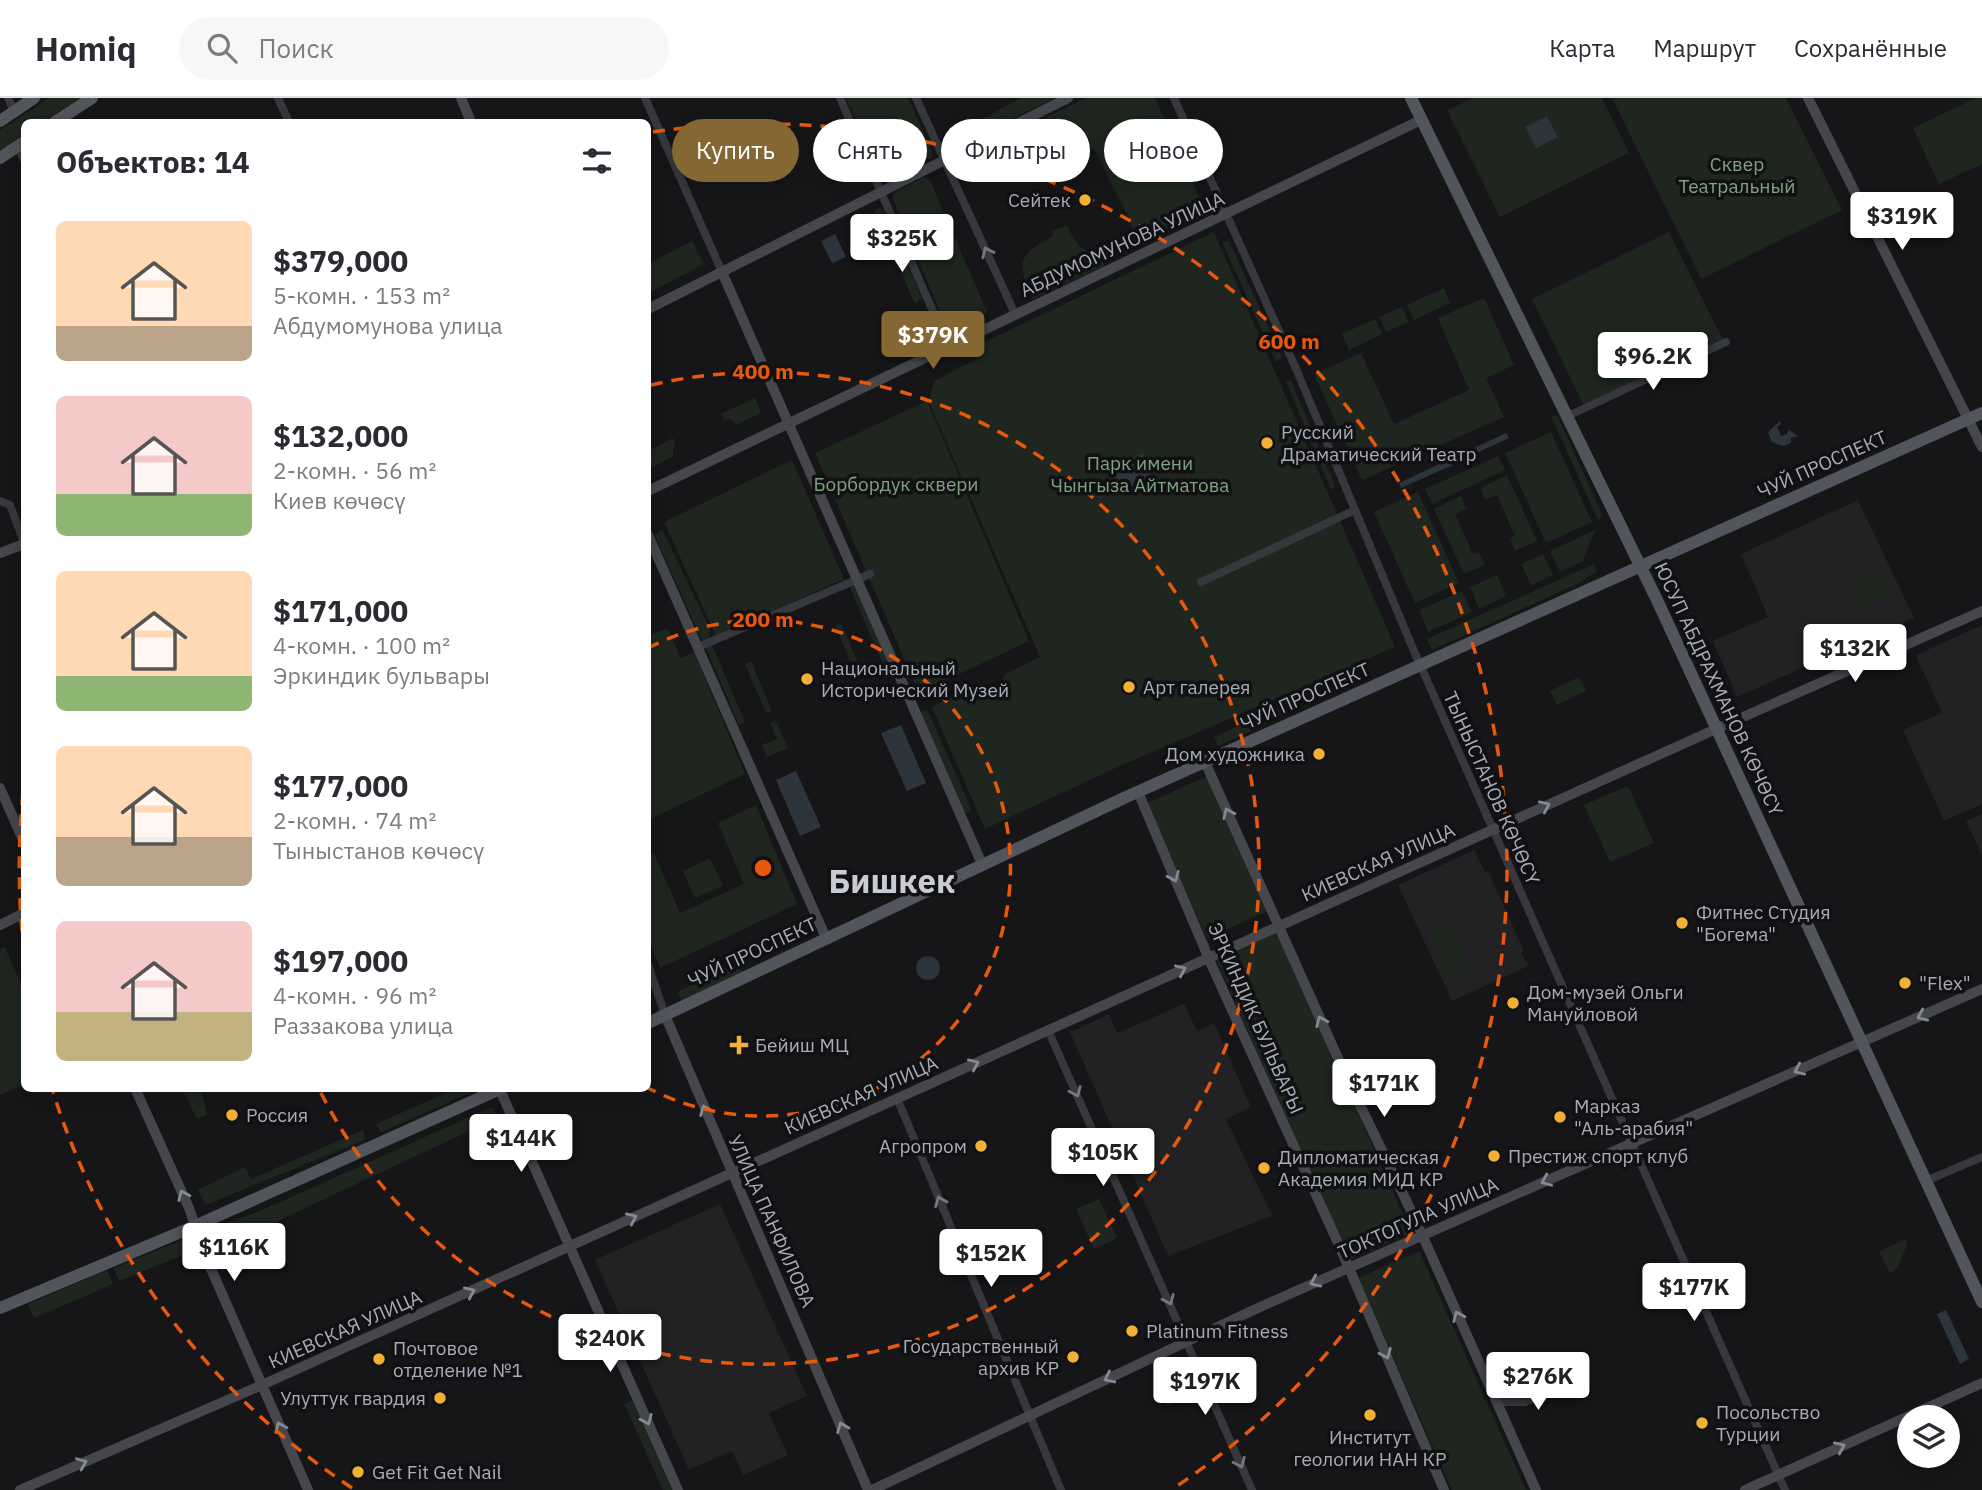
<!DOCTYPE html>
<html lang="ru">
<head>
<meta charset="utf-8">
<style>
	body { margin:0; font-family:"IBM Plex Sans",sans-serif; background:#f7f7f7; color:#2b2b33; height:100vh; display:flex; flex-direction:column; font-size:26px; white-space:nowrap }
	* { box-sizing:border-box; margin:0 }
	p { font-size:23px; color:#7c7c81 }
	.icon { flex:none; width:38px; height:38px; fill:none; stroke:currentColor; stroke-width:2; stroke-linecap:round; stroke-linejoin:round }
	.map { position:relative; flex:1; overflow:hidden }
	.side { position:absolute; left:21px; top:21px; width:630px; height:973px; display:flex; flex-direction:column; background:#fff; border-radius:10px; box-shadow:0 4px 18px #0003 }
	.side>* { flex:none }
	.guide { position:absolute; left:672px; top:21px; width:665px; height:63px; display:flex; gap:14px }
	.controls { position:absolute; left:1897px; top:1307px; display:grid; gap:14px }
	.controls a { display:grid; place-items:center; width:63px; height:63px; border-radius:50%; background:#fff; box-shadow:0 4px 18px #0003; font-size:35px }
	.price { position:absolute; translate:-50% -60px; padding:0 16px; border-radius:7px; background:#fff; color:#222; font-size:23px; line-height:46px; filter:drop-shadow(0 2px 4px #0008) }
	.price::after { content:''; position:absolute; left:50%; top:42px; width:21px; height:16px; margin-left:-10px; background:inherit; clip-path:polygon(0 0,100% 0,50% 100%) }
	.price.current { background:#856733; color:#fff }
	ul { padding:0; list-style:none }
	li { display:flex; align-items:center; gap:21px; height:175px; padding:0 35px }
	li span { display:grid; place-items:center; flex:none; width:196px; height:140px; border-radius:10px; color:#555 }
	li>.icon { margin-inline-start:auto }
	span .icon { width:84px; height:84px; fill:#fffc; stroke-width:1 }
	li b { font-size:30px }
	h2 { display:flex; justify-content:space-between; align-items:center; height:84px; padding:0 35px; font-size:30px }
	.chip { padding:0 24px; border-radius:32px; background:#fff; box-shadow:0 4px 18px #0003; font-size:24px; line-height:63px }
	.chip.current { background:#856733; color:#fff }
	header { display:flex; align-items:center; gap:42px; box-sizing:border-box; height:98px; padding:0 35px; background:#fff; border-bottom:2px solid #e1e1e2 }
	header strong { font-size:33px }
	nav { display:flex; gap:38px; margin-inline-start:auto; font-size:24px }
	.search { width:490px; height:63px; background:#f7f7f7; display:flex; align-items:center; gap:18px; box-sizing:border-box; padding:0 24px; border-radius:38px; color:#7c7c81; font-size:26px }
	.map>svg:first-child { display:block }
	.built { fill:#222225 }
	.green { fill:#1e261f }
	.water { fill:#2c353c }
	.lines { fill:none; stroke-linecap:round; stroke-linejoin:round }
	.street { stroke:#37383d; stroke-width:8 }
	.secondary { stroke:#45474d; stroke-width:10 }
	.primary { stroke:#53555c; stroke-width:12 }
	.oneway { stroke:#757881 }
	.oneway2 { stroke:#858993 }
	.ring { fill:none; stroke:#e8590c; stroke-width:3.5; stroke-dasharray:12 9 }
	.poi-dot { fill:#f2b134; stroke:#111113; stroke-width:2.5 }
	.labels { text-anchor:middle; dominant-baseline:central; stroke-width:7; stroke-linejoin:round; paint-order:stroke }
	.park-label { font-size:19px; fill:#7fa381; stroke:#111113 }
	.poi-label { font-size:19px; fill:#a8adb8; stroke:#111113; text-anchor:start }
	.street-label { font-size:19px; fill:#a8adb8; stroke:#111113 }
	.town-label { font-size:33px; font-weight:bold; fill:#c9ccd4; stroke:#111113 }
	.centre { fill:#e8590c; stroke:#111113; stroke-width:3.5 }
	.ring-label { font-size:21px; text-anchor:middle; font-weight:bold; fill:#e8590c; stroke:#111113; stroke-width:7; stroke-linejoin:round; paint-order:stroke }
</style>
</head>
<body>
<header>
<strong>Homiq</strong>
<div class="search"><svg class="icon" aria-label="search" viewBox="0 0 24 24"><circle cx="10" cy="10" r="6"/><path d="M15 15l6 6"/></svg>Поиск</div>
<nav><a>Карта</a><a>Маршрут</a><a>Сохранённые</a></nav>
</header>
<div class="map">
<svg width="1982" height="1392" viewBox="0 0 1982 1392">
	<rect width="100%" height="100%" fill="#161618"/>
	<g class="built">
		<polygon points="1858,402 1914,520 1737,599 1713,543 1768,519 1741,456"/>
		<polygon points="1982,527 1982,706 1944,723 1903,632 1942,615 1916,557"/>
		<polygon points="1982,716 1982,757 1966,723"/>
		<polygon points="1474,752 1485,774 1488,773 1524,853 1521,855 1528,868 1452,903 1398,787"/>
		<polygon points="1184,906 1197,933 1214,925 1251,1009 1226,1021 1272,1118 1168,1158 1070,934 1109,916 1117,935"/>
		<polygon points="720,1106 807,1298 769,1315 788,1357 743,1377 732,1353 689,1372 595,1162"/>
	</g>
	<g class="green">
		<polygon points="49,0 80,0 43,24 24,24 24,36 0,52 0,32"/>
		<polygon points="846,0 908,0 932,53 932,59 885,81"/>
		<polygon points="1021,0 1055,0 963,45 958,34"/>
		<polygon points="1086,0 1155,0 1207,116 1137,150 1130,122 1094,51 1039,76 1012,36"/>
		<polygon points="1473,0 1602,0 1629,55 1500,119 1447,12"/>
		<polygon points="1612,0 1786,0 1842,112 1701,181"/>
		<polygon points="1976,0 1982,0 1982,66 1939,86 1913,30"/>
		<polygon points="925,79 930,82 987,214 948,233 892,99 895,94"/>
		<polygon points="881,109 922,200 915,206 874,113"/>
		<path d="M1067,127c7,15 12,27 31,28l7,12 -72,34c-17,-37 -16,-43 20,-63l-1,-5z"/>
		<polygon points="1214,134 1395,549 1111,672 985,731 932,609 960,595 973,598 989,597 1001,587 1005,576 1040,559 929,304 934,283 983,258 979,247"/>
		<polygon points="1669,134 1724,244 1584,308 1532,201"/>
		<polygon points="692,143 704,166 648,195 648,166"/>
		<polygon points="1229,143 1282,259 1276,264 1222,144"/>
		<polygon points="1444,190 1450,205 1414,222 1407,207"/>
		<polygon points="1484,200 1514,267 1486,280 1504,319 1362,382 1314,276 1361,255 1394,326 1469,292 1438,220"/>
		<polygon points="1402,209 1409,224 1386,234 1379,219"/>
		<polygon points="1375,221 1382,236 1349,252 1342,236"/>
		<polygon points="1286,283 1291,283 1335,388 1331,392"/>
		<polygon points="755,300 761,315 736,327 730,321 725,323 721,316"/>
		<polygon points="927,303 1029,543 919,595 815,355"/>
		<polygon points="1557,317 1603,418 1598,422 1551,318"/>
		<polygon points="1551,334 1592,424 1546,445 1505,355"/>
		<polygon points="673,340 675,347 673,350 673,358 648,372 648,353"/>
		<polygon points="1498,358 1505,372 1432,406 1425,391"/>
		<polygon points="792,362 844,481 716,538 664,424"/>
		<polygon points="1507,377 1537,443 1515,453 1510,440 1515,438 1497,397 1485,402 1480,390"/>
		<polygon points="1418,394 1459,485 1415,505 1374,414"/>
		<polygon points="1461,398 1466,411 1455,416 1473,456 1479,454 1485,467 1464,476 1434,411"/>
		<polygon points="662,431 710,531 709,540 702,543 655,438"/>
		<polygon points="1595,432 1583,463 1560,474 1550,453"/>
		<polygon points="1543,456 1553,477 1531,487 1521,466"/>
		<polygon points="1594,466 1597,473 1577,486 1432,552 1427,541"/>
		<polygon points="1885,470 1896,493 1858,510 1848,487"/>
		<polygon points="1497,477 1506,498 1479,511 1470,489"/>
		<polygon points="855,486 888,564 883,566 850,489"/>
		<polygon points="1462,493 1472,514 1428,534 1419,512"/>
		<polygon points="841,525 862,574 856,577 835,527"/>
		<polygon points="667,530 681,560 694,554 745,676 648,722 648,538"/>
		<polygon points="712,547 745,624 739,627 706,550"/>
		<polygon points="751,563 772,613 766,615 745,566"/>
		<polygon points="1579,579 1586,593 1557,607 1550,593"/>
		<polygon points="1285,606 1292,609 1267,625 1218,648 1214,639"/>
		<polygon points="927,611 971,710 971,714 965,715 920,614"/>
		<polygon points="776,623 788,650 767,659 762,647 777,641 770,625"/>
		<polygon points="1208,678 1268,813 1207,840 1147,705"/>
		<polygon points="1628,688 1654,745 1610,764 1584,707"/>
		<polygon points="756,707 797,806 660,870 648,840 648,758 654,755 680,815 744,786 718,725"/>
		<polygon points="710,760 723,788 695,800 683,773"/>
		<polygon points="1451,822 1470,866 1446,877 1427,833"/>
		<polygon points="1277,832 1411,1135 1350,1162 1215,859"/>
		<polygon points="5,849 24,892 24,986 0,997 0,851"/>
		<polygon points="738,865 743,874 682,903 677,894"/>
		<polygon points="182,991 201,991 207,1017 197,1021"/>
		<polygon points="455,991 470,991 470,995 381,1034 376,1026"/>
		<polygon points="492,1009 499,1019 222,1149 215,1130 260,1113"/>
		<polygon points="363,1032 365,1042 205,1107 198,1092 245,1069 251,1081"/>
		<polygon points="1099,1101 1117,1140 1094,1151 1076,1111"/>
		<polygon points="1905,1141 1907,1146 1898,1170 1890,1175 1879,1154"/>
		<polygon points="182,1142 188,1155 119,1183 114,1170"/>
		<polygon points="1419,1153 1526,1392 1452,1392 1358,1180"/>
		<polygon points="107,1172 113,1186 34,1220 28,1206"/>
		<polygon points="1178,1267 1192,1297 1167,1308 1153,1278"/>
		<polygon points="632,1302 672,1392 663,1392 624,1306"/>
	</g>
	<g class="water">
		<polygon points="1547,18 1558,39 1536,50 1525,29"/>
		<polygon points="835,136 846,159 832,165 821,143"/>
		<polygon points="1780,323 1781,326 1777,329 1781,338 1787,336 1789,331 1798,339 1791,339 1791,345 1783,348 1772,344 1768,334"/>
		<polygon points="1506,335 1509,340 1461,362 1459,357"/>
		<polygon points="1143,355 1153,380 1120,393 1110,369"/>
		<polygon points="1450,361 1453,367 1401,390 1399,385"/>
		<polygon points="901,627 926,685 907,693 881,635"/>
		<polygon points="796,673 821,729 800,738 776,682"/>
		<circle cx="928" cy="870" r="12"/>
		<polygon points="1946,1212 1969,1261 1960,1266 1937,1216"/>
	</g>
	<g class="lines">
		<g class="street">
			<polyline points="8,0 14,13"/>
			<polyline points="278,0 289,24"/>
			<polyline points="645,0 722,174"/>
			<polyline points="840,0 948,248"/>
			<polyline points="916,0 1015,216"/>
			<polyline points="1174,0 1297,273 1411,546 1785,1392"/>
			<polyline points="18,48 24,62"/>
			<polyline points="1568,318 1726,244"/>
			<polyline points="0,403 10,407 24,444"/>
			<polyline points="1201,484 1355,412"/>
			<polyline points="698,549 870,476"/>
			<polyline points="648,867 665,917"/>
			<polyline points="1048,932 1252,1392"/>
			<polyline points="897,1000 1061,1392"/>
			<polyline points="1926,1083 1982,1059"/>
			<polyline points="1496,1304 1525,1304 1573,1283"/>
		</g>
		<g class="secondary">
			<polyline points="461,0 471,24"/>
			<polyline points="1808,0 1982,349"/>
			<polyline points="722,174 982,766"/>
			<polyline points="648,211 1068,0"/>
			<polyline points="648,393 1421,22"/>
			<polyline points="648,437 826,840"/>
			<polyline points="0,455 24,446"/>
			<polyline points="1205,664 1346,978 1416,1123 1536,1392"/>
			<polyline points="0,690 24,744"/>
			<polyline points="1138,694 1212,868 1343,1156 1444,1392"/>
			<polyline points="0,827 24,815"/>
			<polyline points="665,917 868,1392"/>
			<polyline points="135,990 189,1110 205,1157 308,1392"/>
			<polyline points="500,992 678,1392"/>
			<polyline points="20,1392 262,1287 1716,631 1982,513"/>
			<polyline points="872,1392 1260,1209 1982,891"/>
			<polyline points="1745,1392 1982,1285"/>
		</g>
		<g class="primary">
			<polyline points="1411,0 1657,502 1982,1204"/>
			<polyline points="0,23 34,0"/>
			<polyline points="55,24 92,0"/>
			<polyline points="0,60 24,44"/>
			<polyline points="648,925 1124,700 1982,315"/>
			<polyline points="0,1210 195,1128 502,990"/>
		</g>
	</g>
	<defs><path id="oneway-chevron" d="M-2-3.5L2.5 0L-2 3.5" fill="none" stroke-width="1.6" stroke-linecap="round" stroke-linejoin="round" transform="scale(1.75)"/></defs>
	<g class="oneway">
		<use href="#oneway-chevron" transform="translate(987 154) rotate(-115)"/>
		<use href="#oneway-chevron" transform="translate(1076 994) rotate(66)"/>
		<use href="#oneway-chevron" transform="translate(940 1103) rotate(-112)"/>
		<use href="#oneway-chevron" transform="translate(1169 1202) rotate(66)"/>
		<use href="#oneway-chevron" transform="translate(1240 1365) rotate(66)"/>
	</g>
	<g class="oneway2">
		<use href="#oneway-chevron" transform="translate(1545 708) rotate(-24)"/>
		<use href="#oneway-chevron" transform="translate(1228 715) rotate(-114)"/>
		<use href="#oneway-chevron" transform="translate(1174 779) rotate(67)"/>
		<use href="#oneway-chevron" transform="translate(1181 872) rotate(-24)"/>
		<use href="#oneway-chevron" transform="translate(1922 918) rotate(156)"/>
		<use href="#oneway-chevron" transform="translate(1321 923) rotate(-114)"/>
		<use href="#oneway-chevron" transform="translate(974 966) rotate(-24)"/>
		<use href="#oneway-chevron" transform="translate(1799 972) rotate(156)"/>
		<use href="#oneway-chevron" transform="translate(705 1012) rotate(-113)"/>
		<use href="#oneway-chevron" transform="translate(1546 1083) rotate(157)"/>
		<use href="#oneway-chevron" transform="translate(183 1097) rotate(-114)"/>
		<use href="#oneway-chevron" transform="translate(632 1120) rotate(-24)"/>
		<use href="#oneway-chevron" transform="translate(1315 1184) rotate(156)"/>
		<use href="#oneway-chevron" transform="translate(470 1194) rotate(-24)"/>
		<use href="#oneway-chevron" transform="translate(1458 1218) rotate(-114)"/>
		<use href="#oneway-chevron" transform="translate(1386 1256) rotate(67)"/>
		<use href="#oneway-chevron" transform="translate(1109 1280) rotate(154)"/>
		<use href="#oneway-chevron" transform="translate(647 1322) rotate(66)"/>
		<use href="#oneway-chevron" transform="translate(280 1329) rotate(-114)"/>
		<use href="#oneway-chevron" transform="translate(842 1329) rotate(-112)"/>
		<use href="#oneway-chevron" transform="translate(1840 1349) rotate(-24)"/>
		<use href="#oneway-chevron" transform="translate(82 1365) rotate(-23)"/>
	</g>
	<g class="ring">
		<path d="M648 550A248 248 0 1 1 648 990"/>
		<path d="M651 287A496 496 0 1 1 319 991"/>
		<path d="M352 1390A744 744 0 0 1 53 994M24 854A744 744 0 0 1 24 686M653 34A744 744 0 0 1 1174 1390"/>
	</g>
	<g class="poi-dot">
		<circle cx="1085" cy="102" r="7"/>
		<circle cx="1267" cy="345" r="7"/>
		<circle cx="807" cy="581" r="7"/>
		<circle cx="1129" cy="589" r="7"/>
		<circle cx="1319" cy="656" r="7"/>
		<circle cx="1682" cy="825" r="7"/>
		<circle cx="1905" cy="885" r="7"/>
		<circle cx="1513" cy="905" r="7"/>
		<path d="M735.5 936.5h7v7h7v7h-7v7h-7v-7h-7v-7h7z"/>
		<circle cx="232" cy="1017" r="7"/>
		<circle cx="1560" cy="1019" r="7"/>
		<circle cx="981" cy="1048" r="7"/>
		<circle cx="1494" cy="1058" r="7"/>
		<circle cx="1264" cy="1070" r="7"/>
		<circle cx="1132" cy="1233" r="7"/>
		<circle cx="1073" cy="1259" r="7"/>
		<circle cx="379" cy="1261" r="7"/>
		<circle cx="440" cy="1300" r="7"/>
		<circle cx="1370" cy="1317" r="7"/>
		<circle cx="1702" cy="1325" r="7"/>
		<circle cx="358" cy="1374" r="7"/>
	</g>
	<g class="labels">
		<g class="park-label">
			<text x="1737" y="66">Сквер<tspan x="1737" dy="22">Театральный</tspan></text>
			<text x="1140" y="365">Парк имени<tspan x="1140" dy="22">Чынгыза Айтматова</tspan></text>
			<text x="896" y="386">Борбордук сквери</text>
		</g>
		<g class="poi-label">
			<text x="1071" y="102" text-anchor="end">Сейтек</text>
			<text x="1281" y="334">Русский<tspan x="1281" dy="22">Драматический Театр</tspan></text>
			<text x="821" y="570">Национальный<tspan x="821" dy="22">Исторический Музей</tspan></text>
			<text x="1143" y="589">Арт галерея</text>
			<text x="1305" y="656" text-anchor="end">Дом художника</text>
			<text x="1696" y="814">Фитнес Студия<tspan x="1696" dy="22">"Богема"</tspan></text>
			<text x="1919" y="885">"Flex"</text>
			<text x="1527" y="894">Дом-музей Ольги<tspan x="1527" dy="22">Мануйловой</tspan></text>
			<text x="755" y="947">Бейиш МЦ</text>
			<text x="1574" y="1008">Марказ<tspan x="1574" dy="22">"Аль-арабия"</tspan></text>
			<text x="246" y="1017">Россия</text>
			<text x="967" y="1048" text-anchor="end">Агропром</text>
			<text x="1508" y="1058">Престиж спорт клуб</text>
			<text x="1278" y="1059">Дипломатическая<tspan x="1278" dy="22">Академия МИД КР</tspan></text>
			<text x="1146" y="1233">Platinum Fitness</text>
			<text x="1059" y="1248" text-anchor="end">Государственный<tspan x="1059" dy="22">архив КР</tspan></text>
			<text x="393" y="1250">Почтовое<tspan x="393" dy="22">отделение №1</tspan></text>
			<text x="426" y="1300" text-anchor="end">Улуттук гвардия</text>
			<text x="1716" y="1314">Посольство<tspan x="1716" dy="22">Турции</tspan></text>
			<text x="1370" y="1339" text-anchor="middle">Институт<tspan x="1370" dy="22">геологии НАН КР</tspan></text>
			<text x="372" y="1374">Get Fit Get Nail</text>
		</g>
		<g class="street-label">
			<text transform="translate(1122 146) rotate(-25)">АБДУМОМУНОВА УЛИЦА</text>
			<text transform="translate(1822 366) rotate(-24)">ЧУЙ ПРОСПЕКТ</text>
			<text transform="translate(1719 591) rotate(65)">ЮСУП АБДРАХМАНОВ КӨЧӨСҮ</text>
			<text transform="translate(1305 598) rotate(-24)">ЧУЙ ПРОСПЕКТ</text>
			<text transform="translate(1492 690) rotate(66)">ТЫНЫСТАНОВ КӨЧӨСҮ</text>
			<text transform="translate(1378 764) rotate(-24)">КИЕВСКАЯ УЛИЦА</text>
			<text transform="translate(752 854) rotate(-25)">ЧУЙ ПРОСПЕКТ</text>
			<text transform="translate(1256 920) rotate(66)">ЭРКИНДИК БУЛЬВАРЫ</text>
			<text transform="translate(861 997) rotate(-24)">КИЕВСКАЯ УЛИЦА</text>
			<text transform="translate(1418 1120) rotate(-24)">ТОКТОГУЛА УЛИЦА</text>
			<text transform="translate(772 1123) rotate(66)">УЛИЦА ПАНФИЛОВА</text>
			<text transform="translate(345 1231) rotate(-24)">КИЕВСКАЯ УЛИЦА</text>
		</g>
		<g class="town-label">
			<text x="892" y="782">Бишкек</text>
		</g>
	</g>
	<circle cx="763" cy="770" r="10" class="centre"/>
	<g class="ring-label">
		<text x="1289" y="251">600 m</text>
		<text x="763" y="281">400 m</text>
		<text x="763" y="529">200 m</text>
	</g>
</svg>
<div class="controls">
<a><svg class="icon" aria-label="layers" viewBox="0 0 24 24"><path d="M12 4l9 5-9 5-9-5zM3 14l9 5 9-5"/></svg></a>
</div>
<b class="price" style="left:1902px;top:154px">$319K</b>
<b class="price" style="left:902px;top:176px">$325K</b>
<b class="price current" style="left:933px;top:273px">$379K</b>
<b class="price" style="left:1653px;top:294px">$96.2K</b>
<b class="price" style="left:1855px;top:586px">$132K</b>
<b class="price" style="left:1384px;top:1021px">$171K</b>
<b class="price" style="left:521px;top:1076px">$144K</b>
<b class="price" style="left:1103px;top:1090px">$105K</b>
<b class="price" style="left:234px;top:1185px">$116K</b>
<b class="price" style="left:991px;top:1191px">$152K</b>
<b class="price" style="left:1694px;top:1225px">$177K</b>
<b class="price" style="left:610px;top:1276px">$240K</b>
<b class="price" style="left:1538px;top:1314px">$276K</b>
<b class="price" style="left:1205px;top:1319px">$197K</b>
<div class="guide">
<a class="chip current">Купить</a>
<a class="chip">Снять</a>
<a class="chip">Фильтры</a>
<a class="chip">Новое</a>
</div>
<section class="side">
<h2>Объектов: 14<svg class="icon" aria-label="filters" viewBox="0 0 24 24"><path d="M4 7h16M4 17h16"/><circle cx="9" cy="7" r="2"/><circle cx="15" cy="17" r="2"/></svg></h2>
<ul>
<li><span style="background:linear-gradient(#ffd9b3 75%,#b9a48a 0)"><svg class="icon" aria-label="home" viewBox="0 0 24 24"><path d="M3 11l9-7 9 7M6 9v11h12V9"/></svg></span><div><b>$379,000</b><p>5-комн. · 153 m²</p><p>Абдумомунова улица</p></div></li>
<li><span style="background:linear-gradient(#f6c9c9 70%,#8fb573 0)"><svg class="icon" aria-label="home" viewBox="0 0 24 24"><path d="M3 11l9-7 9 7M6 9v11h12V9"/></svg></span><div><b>$132,000</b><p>2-комн. · 56 m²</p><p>Киев көчөсү</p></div></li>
<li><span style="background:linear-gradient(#ffd9b3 75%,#8fb573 0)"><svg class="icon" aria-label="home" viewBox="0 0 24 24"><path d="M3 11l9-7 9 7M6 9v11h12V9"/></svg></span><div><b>$171,000</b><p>4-комн. · 100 m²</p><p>Эркиндик бульвары</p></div></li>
<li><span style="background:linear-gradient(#ffd9b3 65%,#b9a48a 0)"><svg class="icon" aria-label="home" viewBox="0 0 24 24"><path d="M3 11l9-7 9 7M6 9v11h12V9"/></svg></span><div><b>$177,000</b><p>2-комн. · 74 m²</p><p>Тыныстанов көчөсү</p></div></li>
<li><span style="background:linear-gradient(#f6c9c9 65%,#c2b280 0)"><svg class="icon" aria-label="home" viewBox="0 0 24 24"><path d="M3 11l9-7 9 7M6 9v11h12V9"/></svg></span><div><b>$197,000</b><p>4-комн. · 96 m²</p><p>Раззакова улица</p></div></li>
</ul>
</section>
</div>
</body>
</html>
